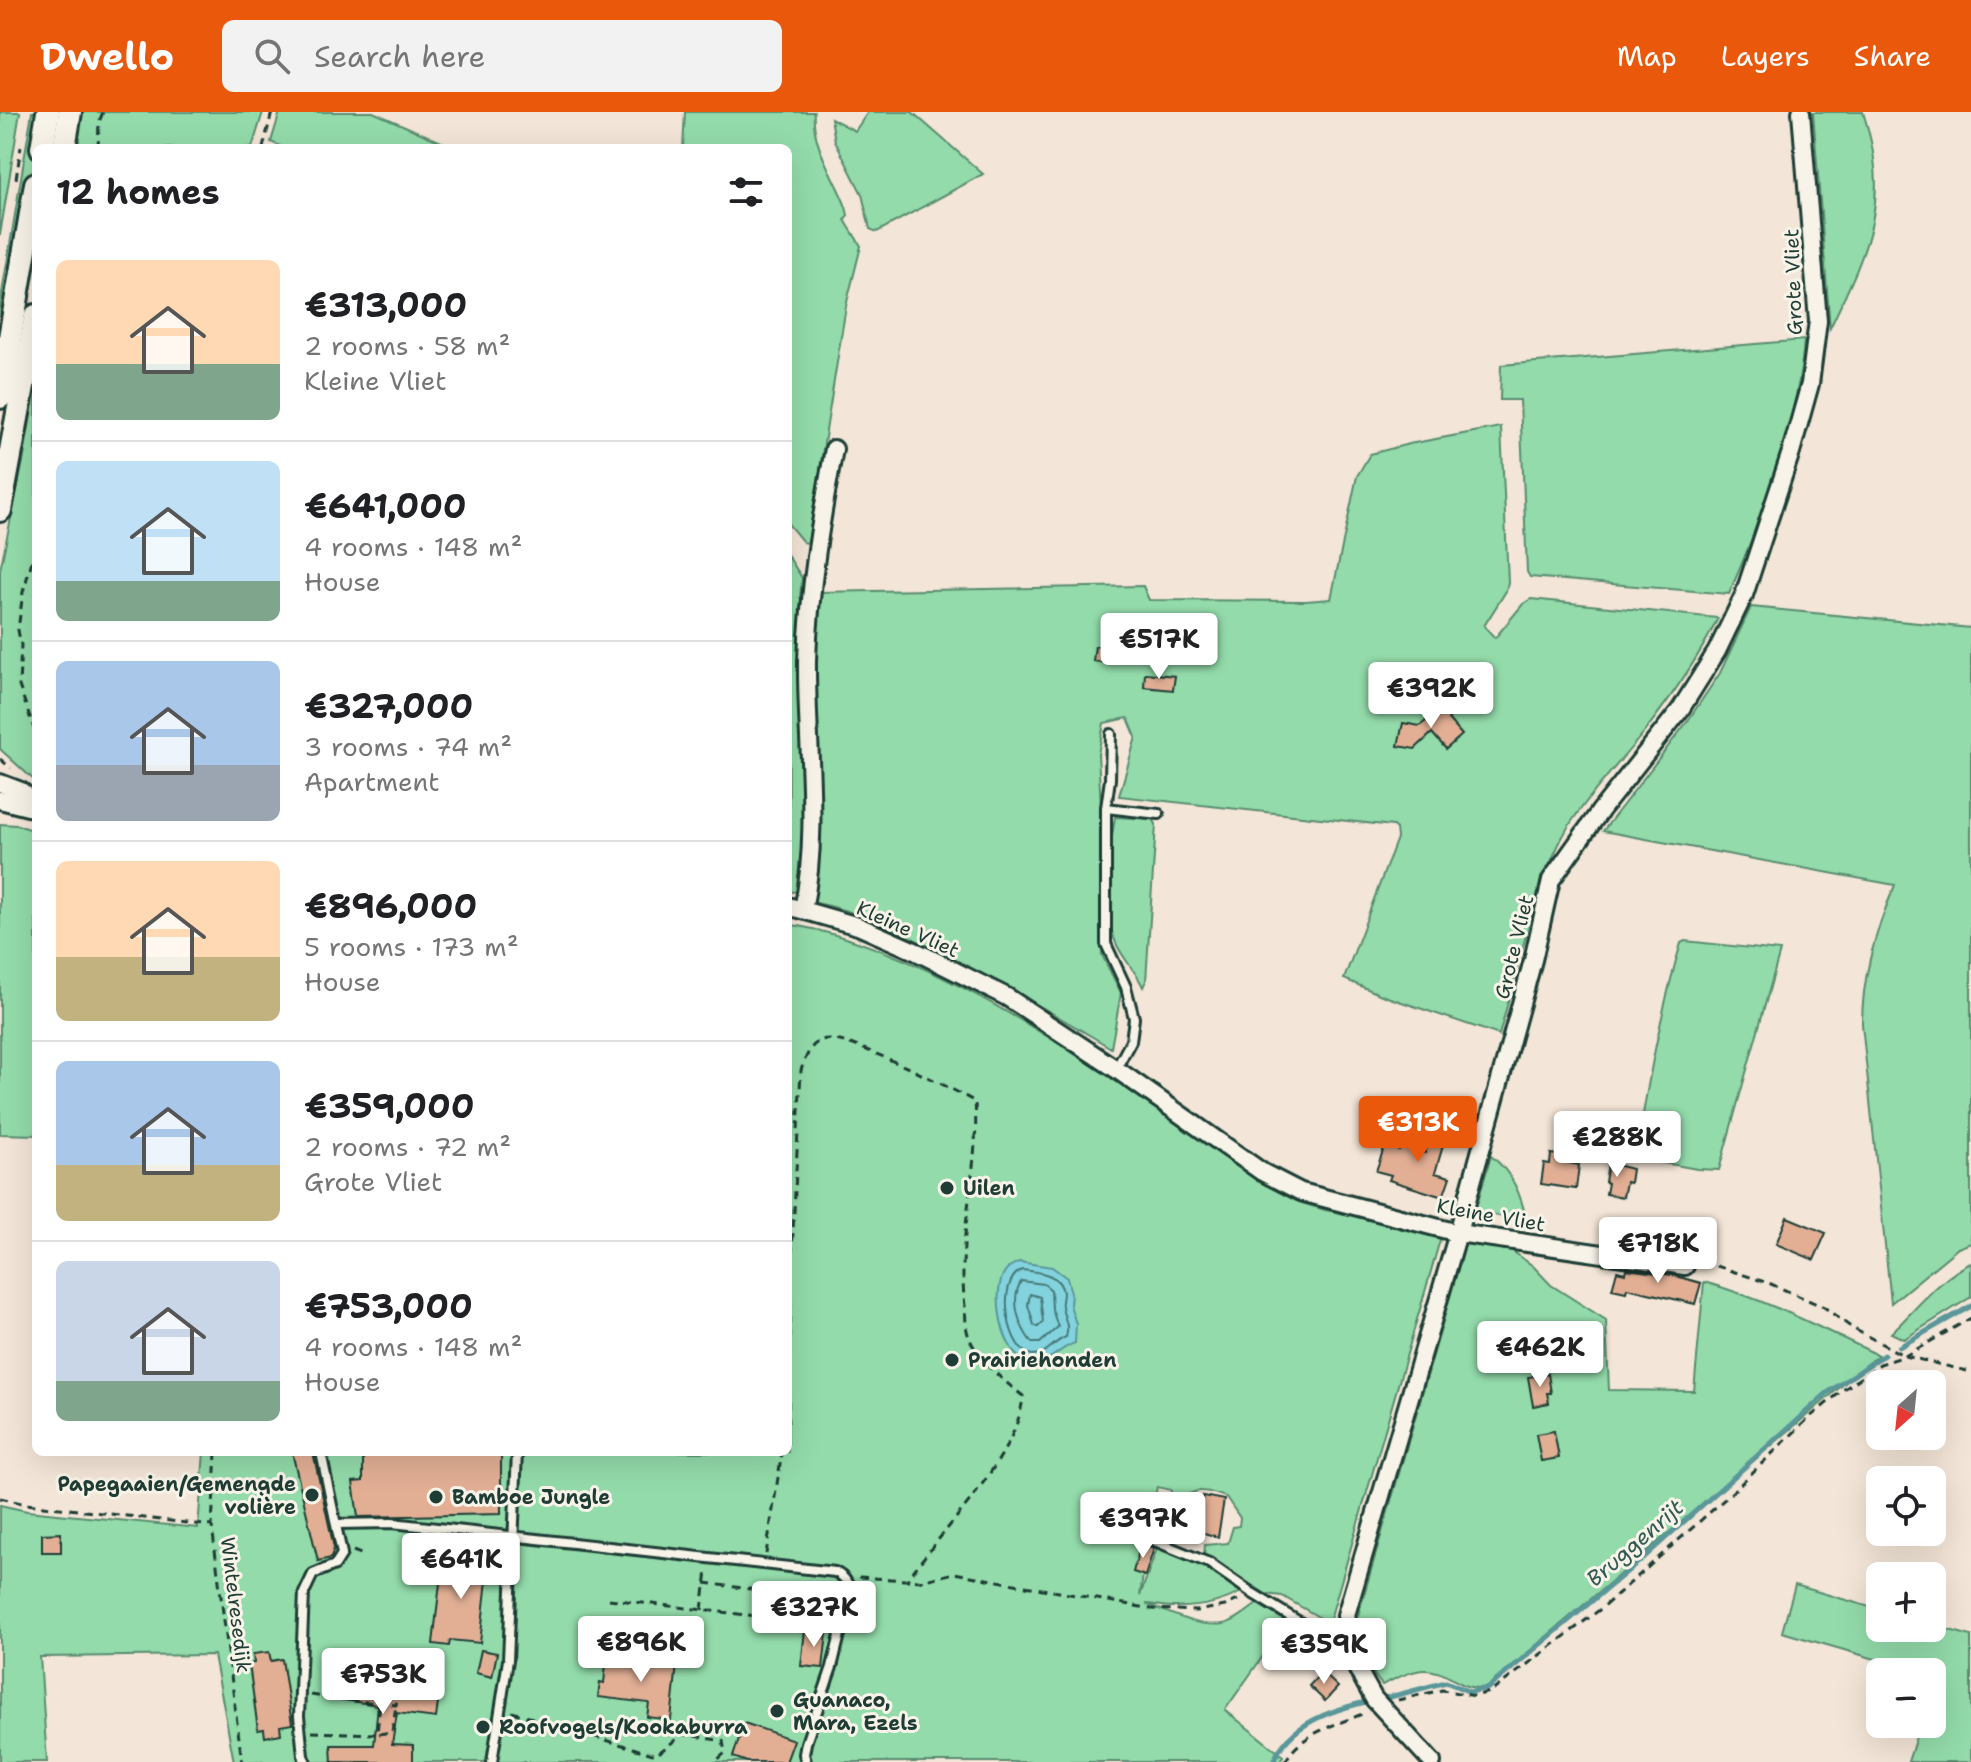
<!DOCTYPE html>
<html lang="en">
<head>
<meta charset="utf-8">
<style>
	body { margin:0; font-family:"Shantell Sans",sans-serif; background:#f2f2f2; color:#202124; height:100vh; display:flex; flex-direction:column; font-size:30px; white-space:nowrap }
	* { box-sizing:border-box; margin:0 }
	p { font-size:26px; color:#757577 }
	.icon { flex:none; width:44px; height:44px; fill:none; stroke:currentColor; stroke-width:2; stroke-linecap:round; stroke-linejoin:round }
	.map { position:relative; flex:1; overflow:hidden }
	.details { position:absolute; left:32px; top:32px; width:760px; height:1312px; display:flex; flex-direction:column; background:#fff; border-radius:12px; box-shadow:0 8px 32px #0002 }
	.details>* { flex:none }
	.needle { width:52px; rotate:207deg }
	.buttons { position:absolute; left:1866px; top:1258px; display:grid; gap:16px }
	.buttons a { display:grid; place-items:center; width:80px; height:80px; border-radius:12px; background:#fff; box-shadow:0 8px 32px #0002; font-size:40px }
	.price { position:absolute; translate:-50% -68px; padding:0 18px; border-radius:8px; background:#fff; color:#222; font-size:26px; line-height:52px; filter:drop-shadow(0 2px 4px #0008) }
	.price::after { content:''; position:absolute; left:50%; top:48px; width:24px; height:18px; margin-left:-12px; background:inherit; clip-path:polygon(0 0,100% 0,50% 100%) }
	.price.selected { background:#ea580c; color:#fff }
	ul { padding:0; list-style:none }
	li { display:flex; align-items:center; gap:24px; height:200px; padding:0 24px }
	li+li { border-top:2px solid #e0e0e0 }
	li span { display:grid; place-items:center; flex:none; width:224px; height:160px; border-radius:12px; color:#555 }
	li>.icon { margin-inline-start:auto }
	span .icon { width:96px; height:96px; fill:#fffc; stroke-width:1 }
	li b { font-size:34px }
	h2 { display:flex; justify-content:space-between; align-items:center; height:96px; padding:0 24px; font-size:34px }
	header { display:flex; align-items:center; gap:48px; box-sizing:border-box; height:112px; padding:0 40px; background:#ea580c; color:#fff }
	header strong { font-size:38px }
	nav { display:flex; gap:44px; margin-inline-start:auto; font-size:28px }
	.search { width:560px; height:72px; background:#f2f2f2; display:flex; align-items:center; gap:20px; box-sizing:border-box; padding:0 28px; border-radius:12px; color:#757577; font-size:30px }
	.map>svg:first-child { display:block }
	.green { fill:#93dbaa; stroke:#598c6f; stroke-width:2 }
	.water { fill:#82d3de; stroke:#5a979a; stroke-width:2 }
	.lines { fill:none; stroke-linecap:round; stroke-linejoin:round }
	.shore { stroke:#477978; stroke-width:2 }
	.stream { stroke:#5a979a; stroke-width:5 }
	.building { fill:#e2af95; stroke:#1f3d34; stroke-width:2 }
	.lane-casing { stroke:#1f3d34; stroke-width:14 }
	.street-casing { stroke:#1f3d34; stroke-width:22 }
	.secondary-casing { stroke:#1f3d34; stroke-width:28 }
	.path { stroke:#1f3d34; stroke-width:3; stroke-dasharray:8 6; stroke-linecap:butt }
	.lane { stroke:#f7f3e8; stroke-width:8 }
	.street { stroke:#f7f3e8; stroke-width:16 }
	.secondary { stroke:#f7f3e8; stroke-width:22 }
	.poi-dot { fill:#1f3d34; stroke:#f7f3e8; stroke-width:3 }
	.labels { text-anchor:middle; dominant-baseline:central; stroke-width:6; stroke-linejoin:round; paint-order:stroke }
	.street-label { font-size:20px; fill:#1f3d34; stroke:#f7f3e8 }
	.poi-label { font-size:20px; font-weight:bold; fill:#1f3d34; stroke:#f7f3e8; text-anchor:start }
	.water-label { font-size:22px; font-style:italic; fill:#335b56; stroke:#f7f3e8 }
</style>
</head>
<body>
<header>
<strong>Dwello</strong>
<div class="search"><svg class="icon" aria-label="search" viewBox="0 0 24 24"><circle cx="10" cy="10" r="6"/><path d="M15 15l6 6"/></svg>Search here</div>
<nav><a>Map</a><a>Layers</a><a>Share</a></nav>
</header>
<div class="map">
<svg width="1971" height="1650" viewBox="0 0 1971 1650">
	<rect width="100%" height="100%" fill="#f3e5d7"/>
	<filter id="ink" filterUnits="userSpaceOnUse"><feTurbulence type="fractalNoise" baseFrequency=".0125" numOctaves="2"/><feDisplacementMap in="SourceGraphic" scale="16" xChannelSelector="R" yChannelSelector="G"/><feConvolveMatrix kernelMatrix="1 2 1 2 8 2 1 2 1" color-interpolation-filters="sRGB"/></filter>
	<g filter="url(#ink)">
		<g class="green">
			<polygon points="0,0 20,0 0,123"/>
			<polygon points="32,0 45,0 36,36 36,53 0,272 0,193"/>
			<polygon points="79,0 263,0 252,36 74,36"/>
			<polygon points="280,0 373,0 455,36 284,36 271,30"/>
			<path d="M685,0h129c-3,34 21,65 32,95l2,8 -3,5 16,26 -15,60 -38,237 -5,-1 -15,-18v-376h-105z"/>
			<polygon points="868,0 912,0 983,62 877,120 870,117 862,82 835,29 831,6 855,19"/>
			<path d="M1813,0h50c29,90 5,136 -33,216z"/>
			<path d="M1804,228c-5,77 -44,183 -75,254l-199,-17 -3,-5 -7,-172h-20l1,-35z"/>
			<polygon points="36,269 36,670 0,637 0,458 24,345"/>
			<path d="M1501,315l7,155 -2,9 -22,35 11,12 28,-34 8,-5 187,19c-19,40 -46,78 -73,113 -24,30 -51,58 -73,90 -35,53 -55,152 -73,214l-115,-39 -40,-17 53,-141 -1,-9 -3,-3 -274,-30 17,-59 -8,-19 -24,5 -6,31 4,71v130l19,38 -10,55c-51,-31 -103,-60 -156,-88 -46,-24 -91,-48 -143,-58v-244l5,-66 326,-6 6,14 157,1 25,-2 26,-123 13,-22 39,-10z"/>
			<polygon points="788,444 802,466 800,485 807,485 809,761 802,779 791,780 789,786"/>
			<path d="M1751,495l220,21v615l-13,5 -67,55 -29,-279c0,-48 14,-95 33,-139l-292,-54 84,-109 33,-49z"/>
			<path d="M1115,705l38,2 3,5 -10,157 -3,6c-7,-16 -20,-28 -27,-44 -16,-38 -7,-86 -1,-126z"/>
			<polygon points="0,712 17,713 36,719 36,1023 0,1022"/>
			<path d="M788,812c170,29 344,173 488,266l26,13 23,7 117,23 -113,390 -47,-27 -16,-2 -62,-39 1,-10 23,-2 5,-16 6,-1 1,-8 -14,-21c-10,-3 -24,-9 -34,-4 -10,4 -10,9 -23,12l2,-15 -14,-3 -10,45 -19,-8 18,30 -6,42 18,-51 48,21 37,25c-23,13 -45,17 -71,16 -9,0 -19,-3 -26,-3 23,8 51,24 77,20 12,-2 24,-13 34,-20l30,18 -62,88 58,46 -3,6h-1046l-20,-107 -174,2 7,105h-47v-257l27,6 171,17 6,-76h584z"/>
			<path d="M1685,829l95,10 -61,219 -22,-1 -61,-11c11,-73 24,-144 45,-215z"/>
			<path d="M1491,1044c22,17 30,39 36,66l-52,-11z"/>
			<path d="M1467,1126l37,7 29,21 18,19 55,35 3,70 85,1 10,-109c61,17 117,46 174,73l-391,332c-26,6 -37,-17 -62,-17 -14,0 -30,9 -43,15 -17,-22 -26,-31 -27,-59z"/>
			<path d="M1971,1151v34l-67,42 -13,-6c24,-23 50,-56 80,-70z"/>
			<polygon points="1795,1473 1880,1498 1880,1516 1932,1516 1932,1513 1971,1524 1971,1650 1908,1650 1920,1612 1932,1612 1932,1575 1935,1564 1932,1560 1920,1560 1782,1520"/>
		</g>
		<path class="water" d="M1019,1150l33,5 15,11 4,15 -1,12 6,19 -1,19c-16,5 -28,23 -45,20 -28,-4 -42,-77 -22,-95 3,-3 7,-4 11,-6z"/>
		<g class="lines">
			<g class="shore">
				<path d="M1022,1158c16,2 39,3 41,23 0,5 -2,9 -1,13 1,12 8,18 4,31 -12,4 -19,18 -33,18 -24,0 -39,-74 -11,-85z"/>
				<path d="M1021,1169l23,3 7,6 1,19 6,18 -18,16h-8c-13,-17 -22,-42 -11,-62z"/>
				<polygon points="1030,1182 1040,1185 1043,1210 1038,1215 1034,1213 1028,1193"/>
			</g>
			<g class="stream">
				<polyline points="1899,1235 1971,1194"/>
				<polyline points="1386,1586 1446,1570 1470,1580 1488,1576 1648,1442 1827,1281 1884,1243"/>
				<path d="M1273,1650c17,-39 58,-52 97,-61"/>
			</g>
		</g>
		<g class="building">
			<polygon points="1104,506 1117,507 1113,544 1108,543 1107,551 1093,549 1095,534 1100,534"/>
			<polygon points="1145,561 1175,564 1173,578 1144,575"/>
			<polygon points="1448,590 1456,599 1448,607 1462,623 1446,637 1432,621 1415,637 1398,634 1403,611 1420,614"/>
			<polygon points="1435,1008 1449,1013 1435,1061 1450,1065 1443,1085 1389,1068 1391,1063 1376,1059 1385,1033 1399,1038 1401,1033 1425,1041"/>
			<polygon points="1551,1042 1570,1045 1569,1051 1579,1053 1576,1077 1541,1072 1544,1051 1550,1052"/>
			<polygon points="1608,1051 1632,1057 1630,1071 1626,1070 1623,1085 1606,1082 1608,1071 1605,1070"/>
			<polygon points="1787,1105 1826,1121 1814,1148 1776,1132"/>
			<polygon points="1626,1157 1672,1163 1701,1171 1695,1192 1627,1176 1626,1180 1612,1177 1617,1159 1625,1161"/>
			<polygon points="1548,1262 1551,1281 1547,1281 1549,1291 1533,1294 1528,1265"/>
			<polygon points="1554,1319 1559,1346 1541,1349 1536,1322"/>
			<polygon points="292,1340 313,1340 334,1436 331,1446 318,1449"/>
			<polygon points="363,1340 501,1340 501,1402 358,1405 353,1370 363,1369"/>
			<polygon points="1203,1384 1224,1388 1218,1425 1193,1418"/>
			<polygon points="61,1421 61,1440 42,1440 42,1422"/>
			<polygon points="1141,1431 1154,1436 1145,1464 1133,1460"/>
			<polygon points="443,1445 489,1450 480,1531 450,1528 449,1534 433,1532"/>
			<polygon points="805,1518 827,1521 823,1556 801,1554"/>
			<polygon points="481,1538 497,1541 492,1565 476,1561"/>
			<polygon points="269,1540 271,1549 282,1547 292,1612 280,1614 281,1622 265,1625 264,1617 258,1618 249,1552 254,1551 253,1542"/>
			<polygon points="607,1543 677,1552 671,1608 647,1605 649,1591 598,1585 600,1570 604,1571"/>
			<polygon points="1322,1560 1338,1575 1325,1589 1309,1574"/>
			<polygon points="332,1562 425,1577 426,1573 440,1575 436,1606 397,1601 392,1632 413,1633 413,1650 332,1650 331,1633 374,1633 378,1593 329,1586"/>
			<polygon points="744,1611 794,1628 786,1650 747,1650 733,1645"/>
		</g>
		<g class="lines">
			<defs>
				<g id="lane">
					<polyline points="1111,622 1110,667 1106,696 1106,832 1126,875 1134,906 1131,929 1116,957"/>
					<polyline points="1106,696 1159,702"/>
					<path d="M336,1412l56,-1 443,49c10,5 14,11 15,22l-18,73 -26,76 -2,11 2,8"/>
					<polyline points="1145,1425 1209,1451 1252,1481 1347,1539"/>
					<polyline points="306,1650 303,1644 299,1604 304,1481 313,1462 335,1453 342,1442 321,1340"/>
					<polyline points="492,1650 508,1548 517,1340"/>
				</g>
				<g id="street">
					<polyline points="0,671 21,679 36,691"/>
					<polyline points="0,688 36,697"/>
					<polyline points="788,794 858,814 917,840 1007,885 1116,957 1262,1060 1301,1080 1458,1121 1685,1154"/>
					<path d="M803,798c17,-81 3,-167 4,-250 2,-71 14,-141 27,-211"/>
					<polyline points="1432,1650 1374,1587 1348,1540 1346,1503 1458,1121 1533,848 1551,768 1601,698 1680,598 1717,539 1744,483 1791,340 1810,272 1818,209 1801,0"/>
				</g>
				<g id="secondary">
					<polyline points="42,36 48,0"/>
					<polyline points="64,36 70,0"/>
					<polyline points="0,285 36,72"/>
					<polyline points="0,398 36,204"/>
				</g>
			</defs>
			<use href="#lane" class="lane-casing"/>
			<use href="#street" class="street-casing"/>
			<use href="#secondary" class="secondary-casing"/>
			<g class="path">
				<polyline points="98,36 99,10 103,0"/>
				<polyline points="263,36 272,0"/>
				<polyline points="16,67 21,35"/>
				<polyline points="36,435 23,480 18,518 21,533 19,574 36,622"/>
				<polyline points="0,647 11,656"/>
				<polyline points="1703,1152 1708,1151 1771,1172 1824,1195 1852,1216 1905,1244 1971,1260"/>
				<path d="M788,1311l4,-171 9,-182c5,-13 10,-30 26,-31 21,-2 126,49 148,63 5,68 -19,136 -10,204 1,10 0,22 4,31 10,25 34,43 54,59 -5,62 -81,133 -116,184"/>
				<polyline points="216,1340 212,1414 242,1650"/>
				<polyline points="0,1386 26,1392 212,1414"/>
				<polyline points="353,1439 366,1444"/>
				<polyline points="766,1442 782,1340"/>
				<polyline points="859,1465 921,1469 954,1461 1152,1497 1196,1499 1225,1494 1238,1488"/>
				<polyline points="705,1471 779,1481"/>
				<polyline points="609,1487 799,1509"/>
				<polyline points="702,1498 707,1459"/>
				<polyline points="311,1583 338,1587 340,1571 398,1580 396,1593 338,1587"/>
				<polyline points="1398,1588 1442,1578 1475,1584 1492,1579 1602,1496 1727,1385 1810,1305 1843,1278 1880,1252 1905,1244 1971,1206"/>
				<polyline points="512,1600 656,1643 683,1622 723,1629 725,1641 715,1650"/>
				<polyline points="312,1620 377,1622 380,1591"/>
				<polyline points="379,1622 392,1620 396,1593"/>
				<polyline points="342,1649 342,1650"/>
				<path d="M1285,1650c15,-29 51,-37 80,-49"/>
			</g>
			<use href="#lane" class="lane"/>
			<use href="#street" class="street"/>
			<use href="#secondary" class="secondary"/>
		</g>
	</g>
	<g class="poi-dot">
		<circle cx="947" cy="1076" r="8"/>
		<circle cx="952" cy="1248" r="8"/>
		<circle cx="312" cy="1383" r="8"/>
		<circle cx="436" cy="1385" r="8"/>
		<circle cx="777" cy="1599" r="8"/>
		<circle cx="483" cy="1615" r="8"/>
	</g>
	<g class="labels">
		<g class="street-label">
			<text transform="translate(1793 170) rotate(-92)">Grote Vliet</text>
			<text transform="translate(908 817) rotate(24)">Kleine Vliet</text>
			<text transform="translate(1514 835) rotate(-76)">Grote Vliet</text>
			<text transform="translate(1491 1103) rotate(10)">Kleine Vliet</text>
			<text transform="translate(236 1493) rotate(83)">Wintelresedijk</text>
		</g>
		<g class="poi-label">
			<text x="963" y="1076">Uilen</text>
			<text x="968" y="1248">Prairiehonden</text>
			<text x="296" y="1372" text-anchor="end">Papegaaien/Gemengde<tspan x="296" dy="23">volière</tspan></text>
			<text x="452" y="1385">Bamboe Jungle</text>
			<text x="793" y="1588">Guanaco,<tspan x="793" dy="23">Mara, Ezels</tspan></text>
			<text x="499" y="1615">Roofvogels/Kookaburra</text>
		</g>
		<g class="water-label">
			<text transform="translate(1635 1431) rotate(-41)">Bruggenrijt</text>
		</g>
	</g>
</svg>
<div class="buttons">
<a><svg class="needle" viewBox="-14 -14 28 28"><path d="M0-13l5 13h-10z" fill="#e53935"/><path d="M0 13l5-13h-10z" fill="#757577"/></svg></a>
<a><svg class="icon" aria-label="locate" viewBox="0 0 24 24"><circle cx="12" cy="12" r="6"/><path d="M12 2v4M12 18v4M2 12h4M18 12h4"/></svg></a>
<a>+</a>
<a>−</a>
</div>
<b class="price" style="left:1159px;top:569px">€517K</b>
<b class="price" style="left:1431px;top:618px">€392K</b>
<b class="price selected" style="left:1418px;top:1052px">€313K</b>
<b class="price" style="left:1617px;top:1067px">€288K</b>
<b class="price" style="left:1658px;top:1173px">€718K</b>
<b class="price" style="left:1540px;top:1277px">€462K</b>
<b class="price" style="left:1143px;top:1448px">€397K</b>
<b class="price" style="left:461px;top:1489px">€641K</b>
<b class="price" style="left:814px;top:1537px">€327K</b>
<b class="price" style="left:641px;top:1572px">€896K</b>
<b class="price" style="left:1324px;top:1574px">€359K</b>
<b class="price" style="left:383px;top:1604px">€753K</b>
<section class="details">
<h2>12 homes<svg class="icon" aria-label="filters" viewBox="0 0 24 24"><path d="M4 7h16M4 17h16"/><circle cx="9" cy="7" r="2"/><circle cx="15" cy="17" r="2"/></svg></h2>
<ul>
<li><span style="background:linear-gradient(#ffd9b3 65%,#7fa58c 0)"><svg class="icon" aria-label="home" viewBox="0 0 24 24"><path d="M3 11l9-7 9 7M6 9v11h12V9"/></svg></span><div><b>€313,000</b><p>2 rooms · 58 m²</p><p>Kleine Vliet</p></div></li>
<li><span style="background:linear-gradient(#bfe0f5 75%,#7fa58c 0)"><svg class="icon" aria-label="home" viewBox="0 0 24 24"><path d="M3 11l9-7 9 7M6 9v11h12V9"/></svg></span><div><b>€641,000</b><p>4 rooms · 148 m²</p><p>House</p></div></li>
<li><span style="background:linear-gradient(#a9c7e8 65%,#9aa5b1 0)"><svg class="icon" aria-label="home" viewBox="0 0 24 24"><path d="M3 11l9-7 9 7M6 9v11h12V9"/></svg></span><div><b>€327,000</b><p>3 rooms · 74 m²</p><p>Apartment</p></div></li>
<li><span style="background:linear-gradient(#ffd9b3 60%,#c2b280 0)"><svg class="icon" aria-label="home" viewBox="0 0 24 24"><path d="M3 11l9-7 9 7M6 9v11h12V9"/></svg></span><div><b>€896,000</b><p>5 rooms · 173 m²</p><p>House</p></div></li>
<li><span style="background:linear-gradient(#a9c7e8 65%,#c2b280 0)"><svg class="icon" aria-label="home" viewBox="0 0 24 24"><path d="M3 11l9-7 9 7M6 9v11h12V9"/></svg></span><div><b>€359,000</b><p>2 rooms · 72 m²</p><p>Grote Vliet</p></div></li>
<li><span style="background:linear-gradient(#c9d6e8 75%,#7fa58c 0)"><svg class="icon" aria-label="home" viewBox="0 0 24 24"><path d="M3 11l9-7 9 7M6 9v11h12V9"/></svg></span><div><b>€753,000</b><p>4 rooms · 148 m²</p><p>House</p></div></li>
</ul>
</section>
</div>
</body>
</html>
